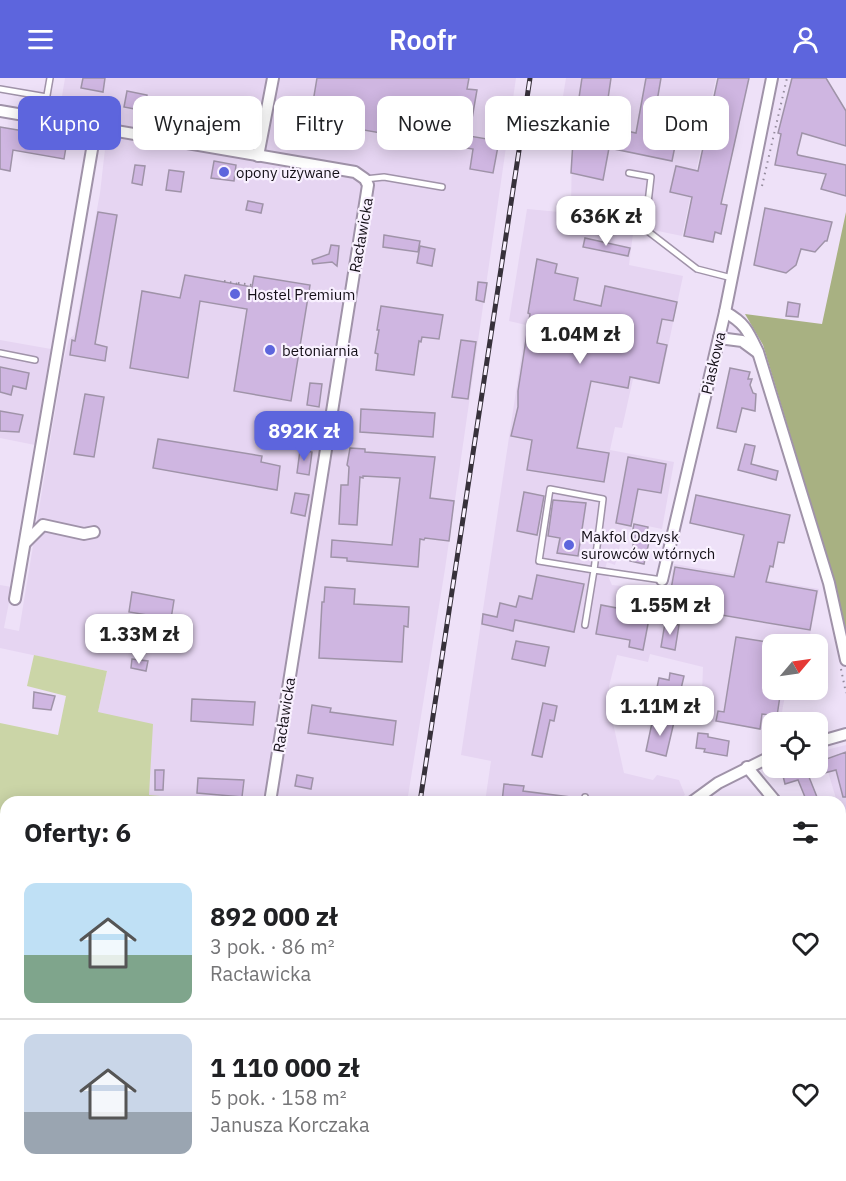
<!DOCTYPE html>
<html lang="pl">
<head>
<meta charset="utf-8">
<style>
	body { margin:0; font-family:"IBM Plex Sans",sans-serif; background:#f2f2f2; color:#202124; height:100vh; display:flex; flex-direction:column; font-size:22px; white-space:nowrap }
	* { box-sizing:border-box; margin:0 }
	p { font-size:20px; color:#757577 }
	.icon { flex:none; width:33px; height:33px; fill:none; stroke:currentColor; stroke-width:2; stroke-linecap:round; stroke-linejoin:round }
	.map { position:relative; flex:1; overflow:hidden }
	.sheet { position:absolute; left:0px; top:718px; width:846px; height:386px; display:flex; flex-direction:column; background:#fff; border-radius:18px 18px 0 0; box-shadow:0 3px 15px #0003 }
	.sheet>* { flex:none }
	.top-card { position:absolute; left:18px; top:18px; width:810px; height:54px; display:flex; gap:12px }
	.needle { width:39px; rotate:61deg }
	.buttons { position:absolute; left:762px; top:556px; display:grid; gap:12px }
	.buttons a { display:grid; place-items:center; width:66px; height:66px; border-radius:12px; background:#fff; box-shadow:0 3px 15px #0003; font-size:30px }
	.price { position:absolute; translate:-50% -51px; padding:0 14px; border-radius:12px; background:#fff; color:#222; font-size:20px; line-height:39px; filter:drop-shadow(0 2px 3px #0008) }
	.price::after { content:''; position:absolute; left:50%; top:36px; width:18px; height:14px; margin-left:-9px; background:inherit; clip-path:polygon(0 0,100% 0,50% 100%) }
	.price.active { background:#5d65dd; color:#fff }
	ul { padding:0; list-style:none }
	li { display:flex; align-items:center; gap:18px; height:150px; padding:0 24px }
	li+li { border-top:2px solid #e0e0e0 }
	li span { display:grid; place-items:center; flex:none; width:168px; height:120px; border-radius:12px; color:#555 }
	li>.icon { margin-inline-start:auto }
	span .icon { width:72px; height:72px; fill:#fffc; stroke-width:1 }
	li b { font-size:26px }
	h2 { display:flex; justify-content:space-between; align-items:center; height:72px; padding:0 24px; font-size:26px }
	.tag { padding:0 21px; border-radius:12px; background:#fff; box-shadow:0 3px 15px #0003; font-size:21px; line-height:54px }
	.tag.active { background:#5d65dd; color:#fff }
	header { display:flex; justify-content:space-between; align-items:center; height:78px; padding:0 24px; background:#5d65dd; color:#fff; font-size:27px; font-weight:600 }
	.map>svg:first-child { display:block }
	.built { fill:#e6d5f2 }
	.green { fill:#cbd5a7 }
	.forest { fill:#a8b182 }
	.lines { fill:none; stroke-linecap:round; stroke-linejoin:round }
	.stream { stroke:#96bbdf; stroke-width:3 }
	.building { fill:#cfb6e1; stroke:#9f93a8; stroke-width:1.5 }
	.lane-casing { stroke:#a093a9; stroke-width:8 }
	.street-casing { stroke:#a093a9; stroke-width:14 }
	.path { stroke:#948b9c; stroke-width:2; stroke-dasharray:1.5 4.5; stroke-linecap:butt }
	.lane { stroke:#fff; stroke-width:5 }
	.street { stroke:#fff; stroke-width:10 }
	.rail-casing { stroke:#37313b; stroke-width:5 }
	.rail { stroke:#f9f1ff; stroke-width:3; stroke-dasharray:9; stroke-linecap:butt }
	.poi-dot { fill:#5d65dd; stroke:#f9f1ff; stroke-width:2 }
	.labels { text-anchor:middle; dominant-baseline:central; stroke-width:4.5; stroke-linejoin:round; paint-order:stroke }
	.poi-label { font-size:15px; fill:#140f17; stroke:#f9f1ff; text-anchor:start }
	.street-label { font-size:15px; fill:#140f17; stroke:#f9f1ff }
</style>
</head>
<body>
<header><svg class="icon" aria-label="menu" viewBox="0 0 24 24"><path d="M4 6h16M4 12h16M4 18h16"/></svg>Roofr<svg class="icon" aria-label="person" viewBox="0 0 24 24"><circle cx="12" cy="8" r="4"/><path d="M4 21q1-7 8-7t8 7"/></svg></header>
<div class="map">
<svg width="846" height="1103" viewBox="0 0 846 1103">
	<rect width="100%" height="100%" fill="#eee1f8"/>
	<g class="built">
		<polygon points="65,0 516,0 445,491 407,724 233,724 149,717 98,634 107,593 0,570 0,507 12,509 4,550 19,553 63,285 69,261 74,257 100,115 108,45 59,37"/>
		<polygon points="566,0 716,0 682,158 634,148 629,187 683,198 660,306 633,301 622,350 615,349 610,372 674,384 662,451 633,445 631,452 624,451 615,487 607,484 605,491 612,507 668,513 674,486 819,511 808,567 796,565 793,567 772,567 772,612 786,612 780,645 772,645 772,650 760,651 701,642 703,589 650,576 648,584 617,577 609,608 613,645 624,695 653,702 657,697 679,702 685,717 676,724 485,724 491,683 461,677 526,247 509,243 527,131 571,135 572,63 576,41 560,37"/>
		<polygon points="0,262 51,271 35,367 0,360"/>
		<polygon points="846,667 846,792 840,785 840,724 837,724 822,673"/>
		<polygon points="259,1098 343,1098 343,1103 262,1103"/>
		<polygon points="377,1098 498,1098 497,1103 376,1103"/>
		<polygon points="527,1098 631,1098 630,1103 526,1103"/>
	</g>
	<polygon class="green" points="34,577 107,593 98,634 153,646 149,717 233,724 6,724 6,897 0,896 0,808 4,791 0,790 0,645 58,657 66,618 27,608"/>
	<polygon class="forest" points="846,134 846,558 835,505 763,267 745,236 822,246"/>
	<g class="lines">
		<polyline class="stream" points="0,755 6,756"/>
	</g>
	<g class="building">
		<polygon points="83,0 105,0 103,14 81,10"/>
		<polygon points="317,0 469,0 467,11 477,12 469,58 499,63 493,95 470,91 473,71 352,50 357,27 334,22 330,46 310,42"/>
		<polygon points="582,0 611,0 604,48 636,55 646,0 661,0 651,58 676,63 672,83 609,70 603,102 571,95 573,63 579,33 577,33"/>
		<polygon points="718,0 749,0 721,126 727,127 721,156 715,154 713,164 684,158 692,119 670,114 676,88 698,93"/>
		<polygon points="792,0 826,0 846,33 846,68 802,55 797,75 798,77 846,87 846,118 821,111 826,96 775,87 781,56 778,55"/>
		<polygon points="127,13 147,17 145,33 124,29"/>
		<polygon points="0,49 59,59 59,61 67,63 64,81 13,72 10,93 0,91"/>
		<polygon points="214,83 236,87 234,103 211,100"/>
		<polygon points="135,87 145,88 142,107 132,105"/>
		<polygon points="169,92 184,94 181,114 166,112"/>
		<polygon points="248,123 263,126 261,135 246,132"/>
		<polygon points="765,130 832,144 827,163 825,163 815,174 801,171 796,187 786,195 754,187"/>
		<polygon points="98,134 117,137 95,266 107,269 105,283 70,277 72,262 75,263"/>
		<polygon points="384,157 420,163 418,174 383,169"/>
		<polygon points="585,160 630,170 628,178 583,169"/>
		<polygon points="331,167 339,168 337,188 332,184 313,186 312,182 329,176"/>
		<polygon points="420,168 435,171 432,188 417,185"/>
		<polygon points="537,181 557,186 555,195 578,200 574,222 601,228 605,208 677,224 673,243 662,241 657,265 667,267 659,305 630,299 628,310 591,303 577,370 609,375 604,404 527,392 532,362 511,358 518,329 518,313 530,236 528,235"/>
		<polygon points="185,197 252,209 254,198 310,207 291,323 234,313 247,231 200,223 188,300 130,290 142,213 180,220"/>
		<polygon points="478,204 487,205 484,224 476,222"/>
		<polygon points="788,224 800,226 798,239 786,238"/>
		<polygon points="381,228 443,237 439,261 422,259 421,264 419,263 414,297 376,292 378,276 375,275 379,252 377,252"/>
		<polygon points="461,262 476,264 468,321 452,319"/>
		<polygon points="0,289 29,295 26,311 13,308 11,317 0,314"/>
		<polygon points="730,290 750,294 748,301 752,301 750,307 753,315 756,316 755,333 742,330 736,354 717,350"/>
		<polygon points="310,305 322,306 319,329 307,327"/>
		<polygon points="85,316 104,319 94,379 74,376"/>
		<polygon points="361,331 435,335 433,359 360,354"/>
		<polygon points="0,333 23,337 19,354 0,353"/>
		<polygon points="158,361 262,378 261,384 280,388 277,412 153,390"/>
		<polygon points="745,366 755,368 751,386 778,393 776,402 738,392"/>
		<polygon points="350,370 365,371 365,374 435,379 430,420 454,423 449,463 425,460 424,462 420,461 418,489 347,483 347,480 331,479 332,462 392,467 400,400 363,398 363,400 360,399 357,447 339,446 341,407 348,407 349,389 347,387"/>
		<polygon points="300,372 312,374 309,397 297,395"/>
		<polygon points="628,379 666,386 661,415 638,411 631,448 616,445"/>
		<polygon points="524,414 544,418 537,457 517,453"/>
		<polygon points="295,415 309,417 305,438 291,435"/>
		<polygon points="696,417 790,437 784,465 778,464 773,489 770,488 766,504 817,513 810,552 668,528 675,489 734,499 744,457 690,445"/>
		<polygon points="553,422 586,425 578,478 557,475 560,460 548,458"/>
		<polygon points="634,446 648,449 645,463 649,464 644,486 630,483 635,457 632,456"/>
		<polygon points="537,497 584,506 574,554 515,542 513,553 482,546 483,536 497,539 500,525 516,529 519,518 532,521"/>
		<polygon points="325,509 355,511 354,526 409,529 408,549 404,548 402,584 319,580 322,524 324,524"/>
		<polygon points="132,514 174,522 171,541 129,534"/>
		<polygon points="645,519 653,520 643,572 629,569 630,562 596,556 601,527 638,534 640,520"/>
		<polygon points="665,545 679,547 675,572 661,569"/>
		<polygon points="736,559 773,565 765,616 780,618 777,638 762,636 760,651 716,643 718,633 724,634"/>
		<polygon points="516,563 549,569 545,588 512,581"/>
		<polygon points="132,581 148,583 146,593 131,590"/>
		<polygon points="670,595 684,598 678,624 655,619 659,600 669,602"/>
		<polygon points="34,614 55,618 51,632 33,630"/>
		<polygon points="192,621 255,624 253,647 191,643"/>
		<polygon points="543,625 557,628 554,643 550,642 542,679 532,677"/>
		<polygon points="312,627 331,630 330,634 396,643 393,667 308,655"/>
		<polygon points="617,631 638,636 636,645 615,641"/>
		<polygon points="653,640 674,644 666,678 646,673"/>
		<polygon points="698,655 708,656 708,659 729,663 727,678 704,674 705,671 696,670"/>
		<polygon points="846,674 846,719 843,719 836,692 809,699 819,724 807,724 798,702 785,706 781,690 818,690 818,684"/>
		<polygon points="155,692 164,692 163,712 155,712"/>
		<polygon points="297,697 313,700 311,711 295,708"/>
		<polygon points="198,700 244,702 242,719 197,715"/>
		<polygon points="504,706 524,708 523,713 570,719 569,724 502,724"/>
	</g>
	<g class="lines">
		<defs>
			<g id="lane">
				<polyline points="0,11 47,19"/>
				<polyline points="43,40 50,0"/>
				<polyline points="629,95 651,99 645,151 697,191 732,200"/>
				<polyline points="365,101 384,99 442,109"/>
				<polyline points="0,275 35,282"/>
				<polyline points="585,547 594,492 539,483 550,411 603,421 594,492 662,502"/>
				<polyline points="584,724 585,719"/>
				<polyline points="0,928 6,929"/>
				<polyline points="422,1103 423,1098"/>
			</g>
			<g id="street">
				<polyline points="0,33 355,94 365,101 368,107 270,724"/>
				<polyline points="258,78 273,0"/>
				<path d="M725,234c20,11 23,19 33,40l71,231 17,77"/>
				<polyline points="719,260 742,263 757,274"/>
				<polyline points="26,464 43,447 84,456 94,454"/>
				<polyline points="662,502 725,234 772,0"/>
				<polyline points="15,521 96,48"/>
				<polyline points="818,664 846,656"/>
				<polyline points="747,689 776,724"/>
				<polyline points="692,724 718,705 772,678"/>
				<path d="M840,802c6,17 4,33 0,51"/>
				<polyline points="840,933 846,934"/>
				<polyline points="840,1015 846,1017"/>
				<polyline points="512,1103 513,1098"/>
				<polyline points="735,1103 736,1098"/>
				<polyline points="813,1103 814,1098"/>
			</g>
		</defs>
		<use href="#lane" class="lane-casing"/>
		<use href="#street" class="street-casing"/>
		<g class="path">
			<polyline points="762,108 787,0"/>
			<polyline points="224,203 238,206"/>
			<polyline points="238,205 252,207"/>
			<polyline points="841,591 846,615"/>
			<polyline points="499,1103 499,1098"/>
		</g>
		<use href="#lane" class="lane"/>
		<use href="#street" class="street"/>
		<defs>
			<g id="rail">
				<polyline points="420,724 530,0"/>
				<polyline points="363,1103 364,1098"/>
			</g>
		</defs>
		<use href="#rail" class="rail-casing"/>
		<use href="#rail" class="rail"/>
	</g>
	<g class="poi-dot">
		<circle cx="224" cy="94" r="6"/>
		<circle cx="235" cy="216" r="6"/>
		<circle cx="270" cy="272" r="6"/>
		<circle cx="569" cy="467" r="6"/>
	</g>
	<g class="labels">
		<g class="poi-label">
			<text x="236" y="94">opony używane</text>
			<text x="247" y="216">Hostel Premium</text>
			<text x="282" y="272">betoniarnia</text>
			<text x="581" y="458">Makfol Odzysk<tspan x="581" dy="17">surowców wtórnych</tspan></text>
		</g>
		<g class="street-label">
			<text transform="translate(361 157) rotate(-80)">Racławicka</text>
			<text transform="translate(713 285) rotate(-77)">Piaskowa</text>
			<text transform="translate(284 637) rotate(-81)">Racławicka</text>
		</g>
	</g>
</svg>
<div class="buttons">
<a><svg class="needle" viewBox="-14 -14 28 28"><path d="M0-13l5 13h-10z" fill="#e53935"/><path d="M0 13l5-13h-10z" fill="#757577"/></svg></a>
<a><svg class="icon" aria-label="locate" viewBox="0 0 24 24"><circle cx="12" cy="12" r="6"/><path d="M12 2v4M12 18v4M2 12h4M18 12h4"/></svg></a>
</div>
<b class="price" style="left:606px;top:169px">636K zł</b>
<b class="price" style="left:580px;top:287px">1.04M zł</b>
<b class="price active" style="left:304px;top:384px">892K zł</b>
<b class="price" style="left:670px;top:558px">1.55M zł</b>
<b class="price" style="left:139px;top:587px">1.33M zł</b>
<b class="price" style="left:660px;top:659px">1.11M zł</b>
<div class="top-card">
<a class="tag active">Kupno</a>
<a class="tag">Wynajem</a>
<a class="tag">Filtry</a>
<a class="tag">Nowe</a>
<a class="tag">Mieszkanie</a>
<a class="tag">Dom</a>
</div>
<section class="sheet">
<h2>Oferty: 6<svg class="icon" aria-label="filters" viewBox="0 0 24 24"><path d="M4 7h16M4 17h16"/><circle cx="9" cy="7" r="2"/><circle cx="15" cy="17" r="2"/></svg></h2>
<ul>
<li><span style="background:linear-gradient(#bfe0f5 60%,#7fa58c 0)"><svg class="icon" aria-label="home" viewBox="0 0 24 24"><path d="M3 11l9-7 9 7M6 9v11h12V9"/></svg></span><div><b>892 000 zł</b><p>3 pok. · 86 m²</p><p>Racławicka</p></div><svg class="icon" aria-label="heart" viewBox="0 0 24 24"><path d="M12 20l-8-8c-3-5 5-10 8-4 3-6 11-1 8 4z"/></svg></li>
<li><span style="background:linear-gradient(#c9d6e8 65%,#9aa5b1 0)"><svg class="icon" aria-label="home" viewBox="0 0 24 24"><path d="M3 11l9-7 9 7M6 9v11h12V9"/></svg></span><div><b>1 110 000 zł</b><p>5 pok. · 158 m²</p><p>Janusza Korczaka</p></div><svg class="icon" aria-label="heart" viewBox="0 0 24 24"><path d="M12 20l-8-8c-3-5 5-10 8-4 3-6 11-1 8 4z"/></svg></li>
</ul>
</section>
</div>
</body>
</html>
